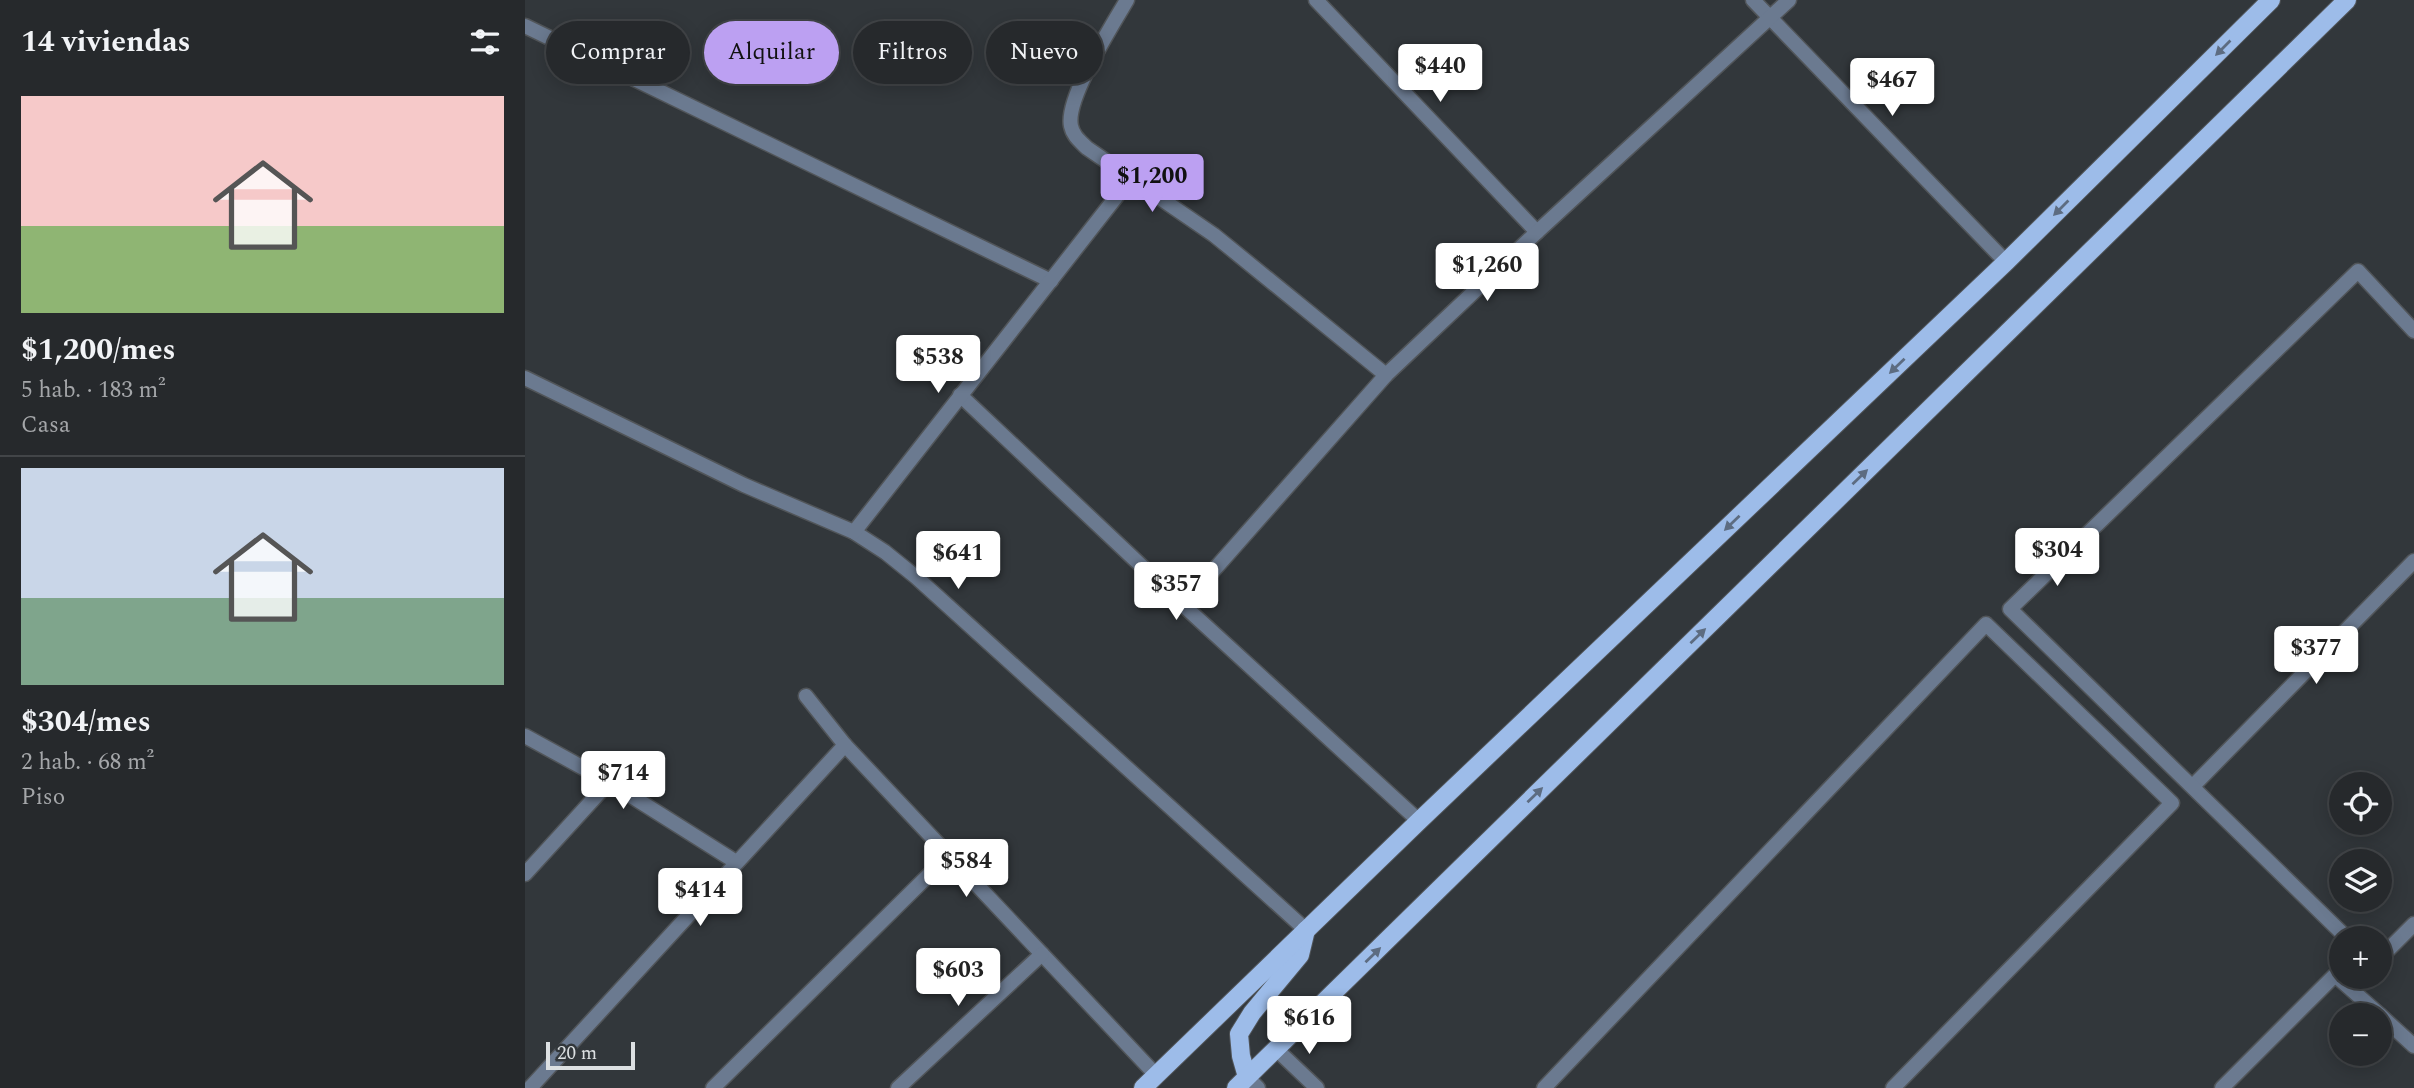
<!DOCTYPE html>
<html lang="es">
<head>
<meta charset="utf-8">
<style>
	body { margin:0; font-family:Spectral,serif; background:#2e3134; color:#f1f3f6; height:100vh; display:flex; flex-direction:column; font-size:26px; white-space:nowrap }
	* { box-sizing:border-box; margin:0 }
	p { font-size:23px; color:#a4a6a9 }
	.icon { flex:none; width:38px; height:38px; fill:none; stroke:currentColor; stroke-width:2; stroke-linecap:round; stroke-linejoin:round }
	.map { position:relative; flex:1; overflow:hidden }
	.sheet { display:flex; flex-direction:column; background:#26292c; width:525px }
	.sheet>* { flex:none }
	.hud { position:absolute; left:21px; top:21px; width:665px; height:63px; display:flex; gap:14px }
	.controls { position:absolute; left:1804px; top:772px; display:grid; gap:14px }
	.controls a { display:grid; place-items:center; width:63px; height:63px; border-radius:50%; background:#26292c; box-shadow:0 4px 18px #0003,0 0 0 2px #424548; font-size:35px }
	.scale { position:absolute; left:21px; bottom:18px; width:89px; box-sizing:border-box; padding-left:7px; border:4px solid #dce0e2; border-top:0; font-size:19px; line-height:24px; white-space:nowrap; color:#dce0e2; -webkit-text-stroke:5px #32373b; paint-order:stroke }
	.price { position:absolute; translate:-50% -60px; padding:0 16px; border-radius:7px; background:#fff; color:#222; font-size:23px; line-height:46px; filter:drop-shadow(0 2px 4px #0008) }
	.price::after { content:''; position:absolute; left:50%; top:42px; width:21px; height:16px; margin-left:-10px; background:inherit; clip-path:polygon(0 0,100% 0,50% 100%) }
	.price.selected { background:#bca0f2; color:#111 }
	ul { padding:0; list-style:none }
	li { display:grid; align-content:center; gap:14px; height:371px; padding:0 21px }
	li+li { border-top:2px solid #424548 }
	li span { display:grid; place-items:center; height:217px; border-radius:0px; color:#555 }
	li>.icon { margin-inline-start:auto }
	span .icon { width:126px; height:126px; fill:#fffc; stroke-width:1 }
	li b { font-size:30px }
	h2 { display:flex; justify-content:space-between; align-items:center; height:84px; padding:0 21px; font-size:30px }
	.tag { padding:0 24px; border-radius:32px; background:#26292c; box-shadow:0 4px 18px #0003,0 0 0 2px #424548; font-size:24px; line-height:63px }
	.tag.selected { background:#bca0f2; color:#111 }
	main { display:flex; flex:1; min-height:0 }
	.map>svg:first-child { display:block }
	.lines { fill:none; stroke-linecap:round; stroke-linejoin:round }
	.minor-casing { stroke:#515559; stroke-width:17 }
	.primary-casing { stroke:#515559; stroke-width:20 }
	.minor { stroke:#6b7a90; stroke-width:14 }
	.primary { stroke:#9dbce9; stroke-width:18 }
	.oneway { fill:#5d6c81 }
</style>
</head>
<body>
<main>
<section class="sheet">
<h2>14 viviendas<svg class="icon" aria-label="filters" viewBox="0 0 24 24"><path d="M4 7h16M4 17h16"/><circle cx="9" cy="7" r="2"/><circle cx="15" cy="17" r="2"/></svg></h2>
<ul>
<li><span style="background:linear-gradient(#f6c9c9 60%,#8fb573 0)"><svg class="icon" aria-label="home" viewBox="0 0 24 24"><path d="M3 11l9-7 9 7M6 9v11h12V9"/></svg></span><div><b>$1,200/mes</b><p>5 hab. · 183 m²</p><p>Casa</p></div></li>
<li><span style="background:linear-gradient(#c9d6e8 60%,#7fa58c 0)"><svg class="icon" aria-label="home" viewBox="0 0 24 24"><path d="M3 11l9-7 9 7M6 9v11h12V9"/></svg></span><div><b>$304/mes</b><p>2 hab. · 68 m²</p><p>Piso</p></div></li>
</ul>
</section>
<div class="map">
<svg width="1889" height="1088" viewBox="0 0 1889 1088">
	<rect width="100%" height="100%" fill="#32373b"/>
	<g class="lines">
		<defs>
			<g id="minor">
				<path d="M602,0c-15,26 -62,99 -56,126 2,10 9,15 16,22l127,87 172,140"/>
				<polyline points="791,0 1012,232"/>
				<polyline points="1228,0 1481,262"/>
				<polyline points="0,26 526,281"/>
				<polyline points="0,378 219,485 329,532 360,552 391,577 781,930"/>
				<polyline points="435,395 658,605 894,821"/>
				<polyline points="329,532 606,178"/>
				<polyline points="658,605 861,375 1012,232 1264,0"/>
				<polyline points="281,696 320,745 631,1075"/>
				<polyline points="0,736 84,782 211,862"/>
				<polyline points="1668,786 1889,561"/>
				<polyline points="0,874 84,782"/>
				<polyline points="1822,938 1485,609 1833,271 1889,331"/>
				<polyline points="1855,958 1889,924"/>
				<polyline points="1855,1015 1889,1046"/>
				<polyline points="751,1049 792,1088"/>
				<polyline points="722,1077 733,1088"/>
				<polyline points="5,1088 320,745"/>
				<polyline points="188,1088 424,855"/>
				<polyline points="373,1088 517,954"/>
				<polyline points="1019,1088 1461,624 1647,803 1368,1088"/>
				<polyline points="1697,1088 1810,975 1855,1015"/>
			</g>
			<g id="primary">
				<polyline points="722,1077 716,1056 714,1034 727,1013 775,955 781,930"/>
				<polyline points="618,1088 894,821 1481,262 1746,0"/>
				<polyline points="711,1088 1822,0"/>
			</g>
		</defs>
		<use href="#minor" class="minor-casing"/>
		<use href="#primary" class="primary-casing"/>
		<use href="#minor" class="minor"/>
		<use href="#primary" class="primary"/>
	</g>
	<defs><path id="oneway-solid" d="M-6-.8H1V-3.2L6.5 0L1 3.2V.8H-6Z" transform="scale(1.75)"/></defs>
	<g class="oneway">
		<use href="#oneway-solid" transform="translate(1698 48) rotate(135)"/>
		<use href="#oneway-solid" transform="translate(1536 208) rotate(135)"/>
		<use href="#oneway-solid" transform="translate(1372 366) rotate(136)"/>
		<use href="#oneway-solid" transform="translate(1335 477) rotate(-44)"/>
		<use href="#oneway-solid" transform="translate(1207 523) rotate(136)"/>
		<use href="#oneway-solid" transform="translate(1173 636) rotate(-44)"/>
		<use href="#oneway-solid" transform="translate(1010 795) rotate(-44)"/>
		<use href="#oneway-solid" transform="translate(848 955) rotate(-44)"/>
	</g>
</svg>
<div class="controls">
<a><svg class="icon" aria-label="locate" viewBox="0 0 24 24"><circle cx="12" cy="12" r="6"/><path d="M12 2v4M12 18v4M2 12h4M18 12h4"/></svg></a>
<a><svg class="icon" aria-label="layers" viewBox="0 0 24 24"><path d="M12 4l9 5-9 5-9-5zM3 14l9 5 9-5"/></svg></a>
<a>+</a>
<a>−</a>
</div>
<div class="scale">20 m</div>
<b class="price" style="left:915px;top:104px">$440</b>
<b class="price" style="left:1367px;top:118px">$467</b>
<b class="price selected" style="left:627px;top:214px">$1,200</b>
<b class="price" style="left:962px;top:303px">$1,260</b>
<b class="price" style="left:413px;top:395px">$538</b>
<b class="price" style="left:1532px;top:588px">$304</b>
<b class="price" style="left:433px;top:591px">$641</b>
<b class="price" style="left:651px;top:622px">$357</b>
<b class="price" style="left:1791px;top:686px">$377</b>
<b class="price" style="left:98px;top:811px">$714</b>
<b class="price" style="left:441px;top:899px">$584</b>
<b class="price" style="left:175px;top:928px">$414</b>
<b class="price" style="left:433px;top:1008px">$603</b>
<b class="price" style="left:784px;top:1056px">$616</b>
<div class="hud">
<a class="tag">Comprar</a>
<a class="tag selected">Alquilar</a>
<a class="tag">Filtros</a>
<a class="tag">Nuevo</a>
</div>
</div>
</main>
</body>
</html>
